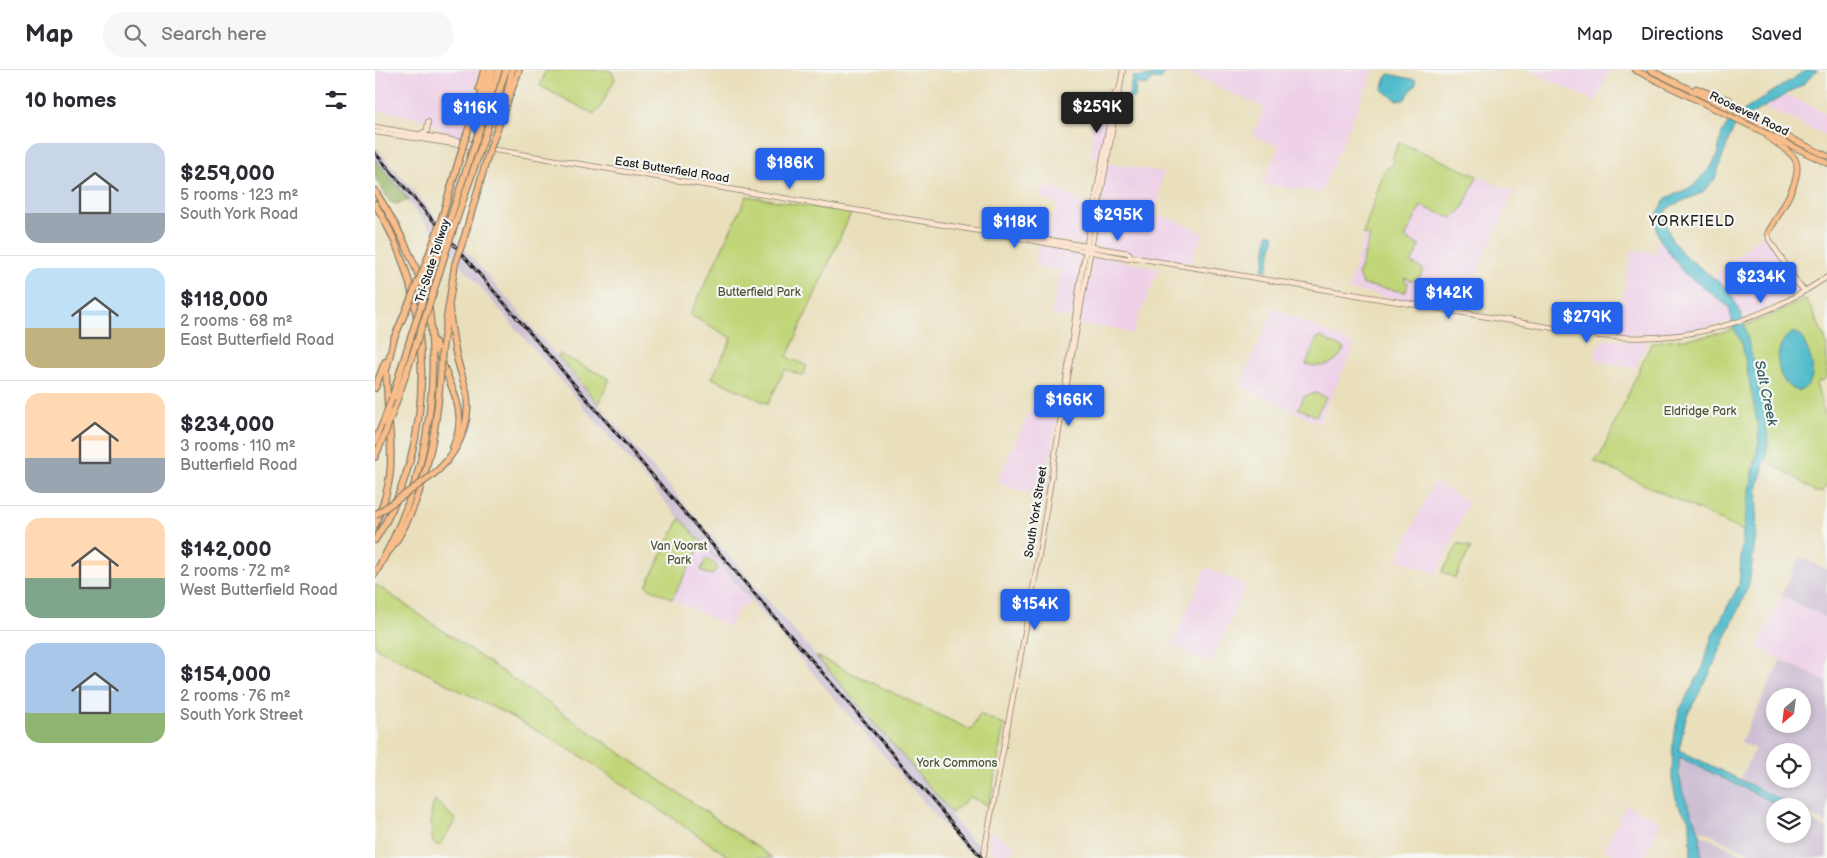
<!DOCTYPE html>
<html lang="en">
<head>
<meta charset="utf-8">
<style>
	body { margin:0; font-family:"Balsamiq Sans",sans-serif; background:#f7f7f7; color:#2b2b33; height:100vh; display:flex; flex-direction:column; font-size:19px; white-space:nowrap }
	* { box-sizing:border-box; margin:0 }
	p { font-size:16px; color:#7c7c81 }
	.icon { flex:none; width:28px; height:28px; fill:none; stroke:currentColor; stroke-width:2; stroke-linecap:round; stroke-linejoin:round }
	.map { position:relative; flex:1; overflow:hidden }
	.side { display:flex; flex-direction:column; background:#fff; width:375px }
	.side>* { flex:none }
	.needle { width:32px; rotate:208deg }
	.fabs { position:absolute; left:1391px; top:618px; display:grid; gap:10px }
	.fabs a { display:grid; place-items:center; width:45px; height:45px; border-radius:50%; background:#fff; box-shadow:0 2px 8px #0003; font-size:25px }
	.price { position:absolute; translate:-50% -42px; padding:0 11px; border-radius:5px; background:#2563eb; color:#fff; font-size:16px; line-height:32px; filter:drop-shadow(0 1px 2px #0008) }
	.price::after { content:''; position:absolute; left:50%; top:30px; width:15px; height:11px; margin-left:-8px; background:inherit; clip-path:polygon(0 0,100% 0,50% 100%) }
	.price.current { background:#222; color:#fff }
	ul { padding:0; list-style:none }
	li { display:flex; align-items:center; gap:15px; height:125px; padding:0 25px }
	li+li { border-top:1px solid #e1e1e2 }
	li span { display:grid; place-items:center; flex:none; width:140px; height:100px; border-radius:15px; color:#555 }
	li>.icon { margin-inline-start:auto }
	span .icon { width:60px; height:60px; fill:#fffc; stroke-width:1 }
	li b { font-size:21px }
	h2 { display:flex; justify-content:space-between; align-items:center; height:60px; padding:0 25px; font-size:21px }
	header { display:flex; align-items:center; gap:30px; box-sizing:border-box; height:70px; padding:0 25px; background:#fff; border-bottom:1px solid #e1e1e2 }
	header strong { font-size:24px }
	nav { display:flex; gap:28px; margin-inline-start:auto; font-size:18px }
	.search { width:350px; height:45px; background:#f7f7f7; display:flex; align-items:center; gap:12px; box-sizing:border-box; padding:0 18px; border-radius:20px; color:#7c7c81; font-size:19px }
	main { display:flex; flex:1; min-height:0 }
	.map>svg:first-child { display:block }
	.built { fill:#eed0e7 }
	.industrial { fill:#ccbed3; fill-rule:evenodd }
	.green { fill:#c1d679; stroke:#6e794a }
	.forest { fill:#98b769; stroke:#5a6a42 }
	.water { fill:#4fbbcb; stroke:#366c74 }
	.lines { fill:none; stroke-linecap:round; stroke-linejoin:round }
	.secondary-casing { stroke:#827e6c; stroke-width:6 }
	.trunk-casing { stroke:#827e6c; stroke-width:7 }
	.motorway-casing { stroke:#827e6c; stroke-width:8 }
	.secondary { stroke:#fce5d0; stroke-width:4.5 }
	.trunk { stroke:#f8bd89; stroke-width:5 }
	.motorway { stroke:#f8bd89; stroke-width:5.5 }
	.rail-casing { stroke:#1c1c1c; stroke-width:3 }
	.rail { stroke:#f6f6f2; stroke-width:1; stroke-dasharray:4; stroke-linecap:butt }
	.motorway-bridge-casing { stroke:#827e6c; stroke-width:8; stroke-linecap:butt }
	.motorway-bridge { stroke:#f8bd89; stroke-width:5.5 }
	.labels { text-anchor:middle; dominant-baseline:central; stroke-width:4.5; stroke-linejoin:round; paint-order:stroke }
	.street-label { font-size:12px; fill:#1c1c1c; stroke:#f6f6f2 }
	.park-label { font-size:12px; fill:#4e5438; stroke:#f6f6f2 }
	.neighbourhood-label { font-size:14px; letter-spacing:1px; fill:#1c1c1c; stroke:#f6f6f2 }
	.water-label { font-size:14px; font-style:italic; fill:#305c62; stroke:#f6f6f2 }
</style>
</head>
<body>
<header>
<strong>Map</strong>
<div class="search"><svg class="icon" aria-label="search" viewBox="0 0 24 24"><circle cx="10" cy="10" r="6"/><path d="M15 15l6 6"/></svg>Search here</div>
<nav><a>Map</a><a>Directions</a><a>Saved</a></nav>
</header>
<main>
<section class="side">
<h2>10 homes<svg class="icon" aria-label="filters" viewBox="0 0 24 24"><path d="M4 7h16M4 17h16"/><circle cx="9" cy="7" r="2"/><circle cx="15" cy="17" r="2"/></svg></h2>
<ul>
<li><span style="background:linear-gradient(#c9d6e8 70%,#9aa5b1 0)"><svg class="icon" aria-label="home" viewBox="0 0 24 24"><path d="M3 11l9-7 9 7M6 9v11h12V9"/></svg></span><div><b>$259,000</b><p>5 rooms · 123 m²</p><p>South York Road</p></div></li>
<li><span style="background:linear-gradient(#bfe0f5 60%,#c2b280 0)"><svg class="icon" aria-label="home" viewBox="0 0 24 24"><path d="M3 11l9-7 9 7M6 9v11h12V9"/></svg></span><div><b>$118,000</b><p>2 rooms · 68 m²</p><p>East Butterfield Road</p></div></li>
<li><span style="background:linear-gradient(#ffd9b3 65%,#9aa5b1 0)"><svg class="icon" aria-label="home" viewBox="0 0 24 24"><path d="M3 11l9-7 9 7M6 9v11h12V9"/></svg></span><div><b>$234,000</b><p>3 rooms · 110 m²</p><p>Butterfield Road</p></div></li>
<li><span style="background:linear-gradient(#ffd9b3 60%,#7fa58c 0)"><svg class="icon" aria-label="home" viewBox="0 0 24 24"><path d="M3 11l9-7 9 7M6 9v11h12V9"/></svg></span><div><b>$142,000</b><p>2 rooms · 72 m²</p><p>West Butterfield Road</p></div></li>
<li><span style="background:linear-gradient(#a9c7e8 70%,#8fb573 0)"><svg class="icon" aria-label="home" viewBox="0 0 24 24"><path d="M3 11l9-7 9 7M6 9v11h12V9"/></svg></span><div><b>$154,000</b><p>2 rooms · 76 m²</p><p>South York Street</p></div></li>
</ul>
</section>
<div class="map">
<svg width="1452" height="788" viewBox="0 0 1452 788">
	<rect width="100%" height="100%" fill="#f6f6f2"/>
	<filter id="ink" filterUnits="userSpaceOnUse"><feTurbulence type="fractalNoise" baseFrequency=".02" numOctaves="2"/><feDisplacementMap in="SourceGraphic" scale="10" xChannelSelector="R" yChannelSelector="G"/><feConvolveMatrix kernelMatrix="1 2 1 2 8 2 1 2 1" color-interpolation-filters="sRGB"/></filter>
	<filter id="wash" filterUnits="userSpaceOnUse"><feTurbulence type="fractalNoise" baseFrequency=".0096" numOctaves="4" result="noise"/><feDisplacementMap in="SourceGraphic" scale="20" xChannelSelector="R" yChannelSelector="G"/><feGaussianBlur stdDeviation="1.12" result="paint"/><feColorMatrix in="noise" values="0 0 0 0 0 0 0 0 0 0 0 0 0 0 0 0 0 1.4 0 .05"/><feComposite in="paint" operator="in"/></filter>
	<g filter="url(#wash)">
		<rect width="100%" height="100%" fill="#e9dfbb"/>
		<g class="built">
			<polygon points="0,0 104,0 91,70 69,67 62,56 53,50 0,40"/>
			<polygon points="807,0 999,0 946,123 887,114 904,77 877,65 889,38"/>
			<polygon points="1154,0 1232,0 1234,1 1221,32"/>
			<polygon points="716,20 739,24 727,88 716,87"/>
			<polygon points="1413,25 1452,44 1452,66 1390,37"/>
			<polygon points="1024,72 1139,122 1085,239 973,220 1009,101 1020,93 1017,89"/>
			<polygon points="732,93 788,102 781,146 796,148 829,163 815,193 718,176"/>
			<polygon points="671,115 717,137 710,174 668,168 684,135 666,126"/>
			<polygon points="1389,163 1426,220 1378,245 1367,246 1358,228 1337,208"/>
			<polygon points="1284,168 1308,202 1354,237 1357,252 1299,264 1240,266 1257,180 1280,184"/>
			<polygon points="663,175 709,183 698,248 677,245 685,200 660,196"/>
			<polygon points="717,184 784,199 757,264 739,258 705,255"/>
			<polygon points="897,237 980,275 944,353 865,315 899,239"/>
			<polygon points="1227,269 1244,271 1272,271 1260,298 1228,292 1219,288"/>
			<polygon points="662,326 683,337 671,424 641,420 622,412"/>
			<polygon points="1059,412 1094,432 1062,504 1022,489"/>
			<polygon points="327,473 375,530 371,537 364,538 354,557 297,529"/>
			<polygon points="831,497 871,516 836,594 797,575"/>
			<polygon points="1406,526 1452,548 1452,612 1381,577"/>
			<polygon points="1251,734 1286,752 1269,788 1246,788 1229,780"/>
			<polygon points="615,762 641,775 635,788 623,788 613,775"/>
		</g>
		<g class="industrial">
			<polygon points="0,76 577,743 575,745 596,770 600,771 606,778 605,788 593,776 589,779 58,162 0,93"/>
			<polygon points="1425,487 1452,500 1452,548 1406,526"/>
			<path d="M1406,590l46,22v141l-24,-12v-5h-9l-54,-27 15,-30 -14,-7zM1400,626h28v28h-28zM1400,681h28v28h-28z"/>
			<polygon points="1304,687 1406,736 1400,736 1400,764 1428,764 1428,747 1452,759 1452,788 1385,788 1324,759 1308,723"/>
			<polygon points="1325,764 1375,788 1326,788"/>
		</g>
		<g class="green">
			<polygon points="171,0 234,0 238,3 240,9 224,40 219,44 165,16"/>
			<path d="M1024,72l78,34 -14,32 -11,10 -31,-12 -16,32 15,8 -9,17 12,6c-2,8 -3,9 -11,12l-7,-3 -1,3 4,1 -2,10 -43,-7 -5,-10 12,-39 -7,-2 21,-63 11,-9 -3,-3z"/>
			<polygon points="372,126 476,143 412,287 432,296 428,306 410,299 393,334 337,308 357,268 315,245"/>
			<path d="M1428,230h4l20,43v35l-11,5 11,39v61l-4,9h-8l-22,-16 -37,-21 -13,76 -149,-70 6,-5 51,-112c14,-6 35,-4 50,-7 37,-7 70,-19 102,-37z"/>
			<path d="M946,267l23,12c-8,16 -22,20 -38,15l11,-26z"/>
			<polygon points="184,284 235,309 224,334 183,286"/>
			<polygon points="940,323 951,327 941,346 923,338 930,326"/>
			<polygon points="305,448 327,473 297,529 271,516"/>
			<polygon points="1084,473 1096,478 1080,508 1067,502"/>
			<polygon points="331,488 341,495 342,499 337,505 329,503 326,500"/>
			<polygon points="0,514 398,788 356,788 206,686 137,647 0,577"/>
			<polygon points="441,586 596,660 605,644 629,655 614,736 595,727 577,743"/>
			<path d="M60,730l21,20 -17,26 -6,-3c-2,-14 -4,-30 2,-43z"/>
		</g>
		<polygon class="forest" points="0,89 34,130 21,134 15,132 0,107"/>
		<g class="water">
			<polygon points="1431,0 1443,0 1427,15 1362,53 1355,66 1340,109 1327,123 1298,135 1291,140 1289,150 1297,170 1309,185 1354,220 1367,246 1390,342 1393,371 1391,388 1383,416 1381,464 1374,515 1335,603 1311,647 1304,680 1419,736 1406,736 1304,687 1304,702 1308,723 1325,763 1326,788 1316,788 1315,756 1313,748 1302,733 1297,710 1298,670 1304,641 1328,597 1337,566 1364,515 1368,461 1384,370 1383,357 1367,273 1359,259 1354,237 1308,202 1284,168 1281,159 1282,145 1291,128 1317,117 1336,97 1342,86 1347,63 1356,49"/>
			<polygon points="785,1 789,2 786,10 777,9 772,16 761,13 760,28 753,28 758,7 775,6"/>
			<polygon points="1014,4 1041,10 1041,14 1029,30 1022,30 1007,20 1011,8"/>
			<polygon points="893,163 900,165 892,201 886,199 889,195"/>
			<path d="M1419,262l7,3c7,16 23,45 -2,56 -26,-5 -28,-50 -5,-59z"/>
		</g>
	</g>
	<g filter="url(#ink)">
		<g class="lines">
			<defs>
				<g id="secondary">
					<polyline points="0,57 100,74"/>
					<path d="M0,62l133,20 490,82 131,25 2,-2 470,79c85,8 156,-12 226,-59"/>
					<polyline points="45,64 52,61 53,52"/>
					<polyline points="1393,163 1394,169 1423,214 1430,221"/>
					<polyline points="623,164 626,162 754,183 756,187"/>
					<polyline points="688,334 706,206 740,23 744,19"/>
					<polyline points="608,788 661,503 688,335 748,0"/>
				</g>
				<g id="trunk">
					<polyline points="1260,0 1452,93"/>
					<polyline points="1275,0 1452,86"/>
					<polyline points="1321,18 1343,27 1354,29"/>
					<path d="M1393,163c9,-17 37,-56 27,-74 -6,-9 -18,-15 -27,-22"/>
				</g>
				<g id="motorway">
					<polyline points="104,18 109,0"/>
					<polyline points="132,24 137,0"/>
					<polyline points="104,51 118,0"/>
					<polyline points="91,66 115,0"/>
					<polyline points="102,67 124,0"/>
					<polyline points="109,68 131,0"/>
					<polyline points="118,70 144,0"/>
					<path d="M0,121c22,34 42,73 53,113 3,13 3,28 4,41 4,80 -17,160 -57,229"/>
					<path d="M0,134c61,97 63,239 0,336"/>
					<polyline points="68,144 86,83"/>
					<polyline points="74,152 96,85"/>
					<polyline points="79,157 103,86"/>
					<polyline points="89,168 112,88"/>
					<polyline points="49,198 59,171"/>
					<polyline points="54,211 65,178"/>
					<polyline points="57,226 70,184"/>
					<polyline points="18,271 31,240"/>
					<path d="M60,272c9,36 37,67 18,105"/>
					<polyline points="67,280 80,194"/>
					<polyline points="0,318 10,292"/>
					<polyline points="17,328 34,273"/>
					<polyline points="13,340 11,301 19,268"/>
					<polyline points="18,341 37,286"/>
					<polyline points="0,372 8,353"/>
					<polyline points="0,387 9,366"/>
					<path d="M55,407c25,-19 41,-50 37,-81 -2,-13 -7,-25 -10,-38 -4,-16 -6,-33 -8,-50"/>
					<path d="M0,455c17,-40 18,-60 14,-103"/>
					<path d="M15,480c33,-45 46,-114 50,-169"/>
				</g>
			</defs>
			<use href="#secondary" class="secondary-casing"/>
			<use href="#trunk" class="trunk-casing"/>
			<use href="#motorway" class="motorway-casing"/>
			<use href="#secondary" class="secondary"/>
			<use href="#trunk" class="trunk"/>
			<use href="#motorway" class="motorway"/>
			<defs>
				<polyline id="rail" points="0,83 607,788"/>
			</defs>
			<use href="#rail" class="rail-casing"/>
			<use href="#rail" class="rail"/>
			<defs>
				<g id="motorway-bridge">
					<polyline points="86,83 91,66"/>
					<polyline points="96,85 102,67"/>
					<polyline points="103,86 109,68"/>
					<polyline points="112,88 118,70"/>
					<polyline points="59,171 68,144"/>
					<polyline points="65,178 74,152"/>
					<polyline points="70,184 79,157"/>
					<polyline points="80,194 89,168"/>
					<polyline points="31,240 49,198"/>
					<polyline points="34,273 54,211"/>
					<polyline points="37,286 57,226"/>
					<polyline points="65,311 67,280"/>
					<polyline points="8,353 17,328"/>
					<polyline points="9,366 18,341"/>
					<polyline points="0,445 55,407"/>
				</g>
			</defs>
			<use href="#motorway-bridge" class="motorway-bridge-casing"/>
			<use href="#motorway-bridge" class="motorway-bridge"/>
		</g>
	</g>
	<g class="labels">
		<g class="street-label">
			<text transform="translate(1374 44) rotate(26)">Roosevelt Road</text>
			<text transform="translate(297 100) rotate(9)">East Butterfield Road</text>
			<text transform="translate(58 191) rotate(-72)">Tri-State Tollway</text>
			<text transform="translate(661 442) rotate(-81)">South York Street</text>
		</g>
		<g class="park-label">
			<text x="384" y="222">Butterfield Park</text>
			<text x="1325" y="341">Eldridge Park</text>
			<text x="304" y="476">Van Voorst<tspan x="304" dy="14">Park</tspan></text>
			<text x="582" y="693">York Commons</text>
		</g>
		<g class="neighbourhood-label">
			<text x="1317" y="151">YORKFIELD</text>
		</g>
		<g class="water-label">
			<text transform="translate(1391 323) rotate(78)">Salt Creek</text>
		</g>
	</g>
</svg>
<div class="fabs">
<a><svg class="needle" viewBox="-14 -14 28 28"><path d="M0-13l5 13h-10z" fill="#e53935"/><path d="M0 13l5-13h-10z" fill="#7c7c81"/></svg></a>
<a><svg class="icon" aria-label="locate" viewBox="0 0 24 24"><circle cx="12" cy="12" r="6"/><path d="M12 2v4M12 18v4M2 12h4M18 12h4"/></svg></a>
<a><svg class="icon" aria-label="layers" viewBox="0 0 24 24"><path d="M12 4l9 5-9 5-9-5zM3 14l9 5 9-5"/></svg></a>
</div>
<b class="price current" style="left:722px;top:64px">$259K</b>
<b class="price" style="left:100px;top:65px">$116K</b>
<b class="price" style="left:415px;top:120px">$186K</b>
<b class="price" style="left:743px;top:172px">$295K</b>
<b class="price" style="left:640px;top:179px">$118K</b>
<b class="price" style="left:1386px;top:234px">$234K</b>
<b class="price" style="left:1074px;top:250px">$142K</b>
<b class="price" style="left:1212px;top:274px">$279K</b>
<b class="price" style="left:694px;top:357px">$166K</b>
<b class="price" style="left:660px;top:561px">$154K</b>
</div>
</main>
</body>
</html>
